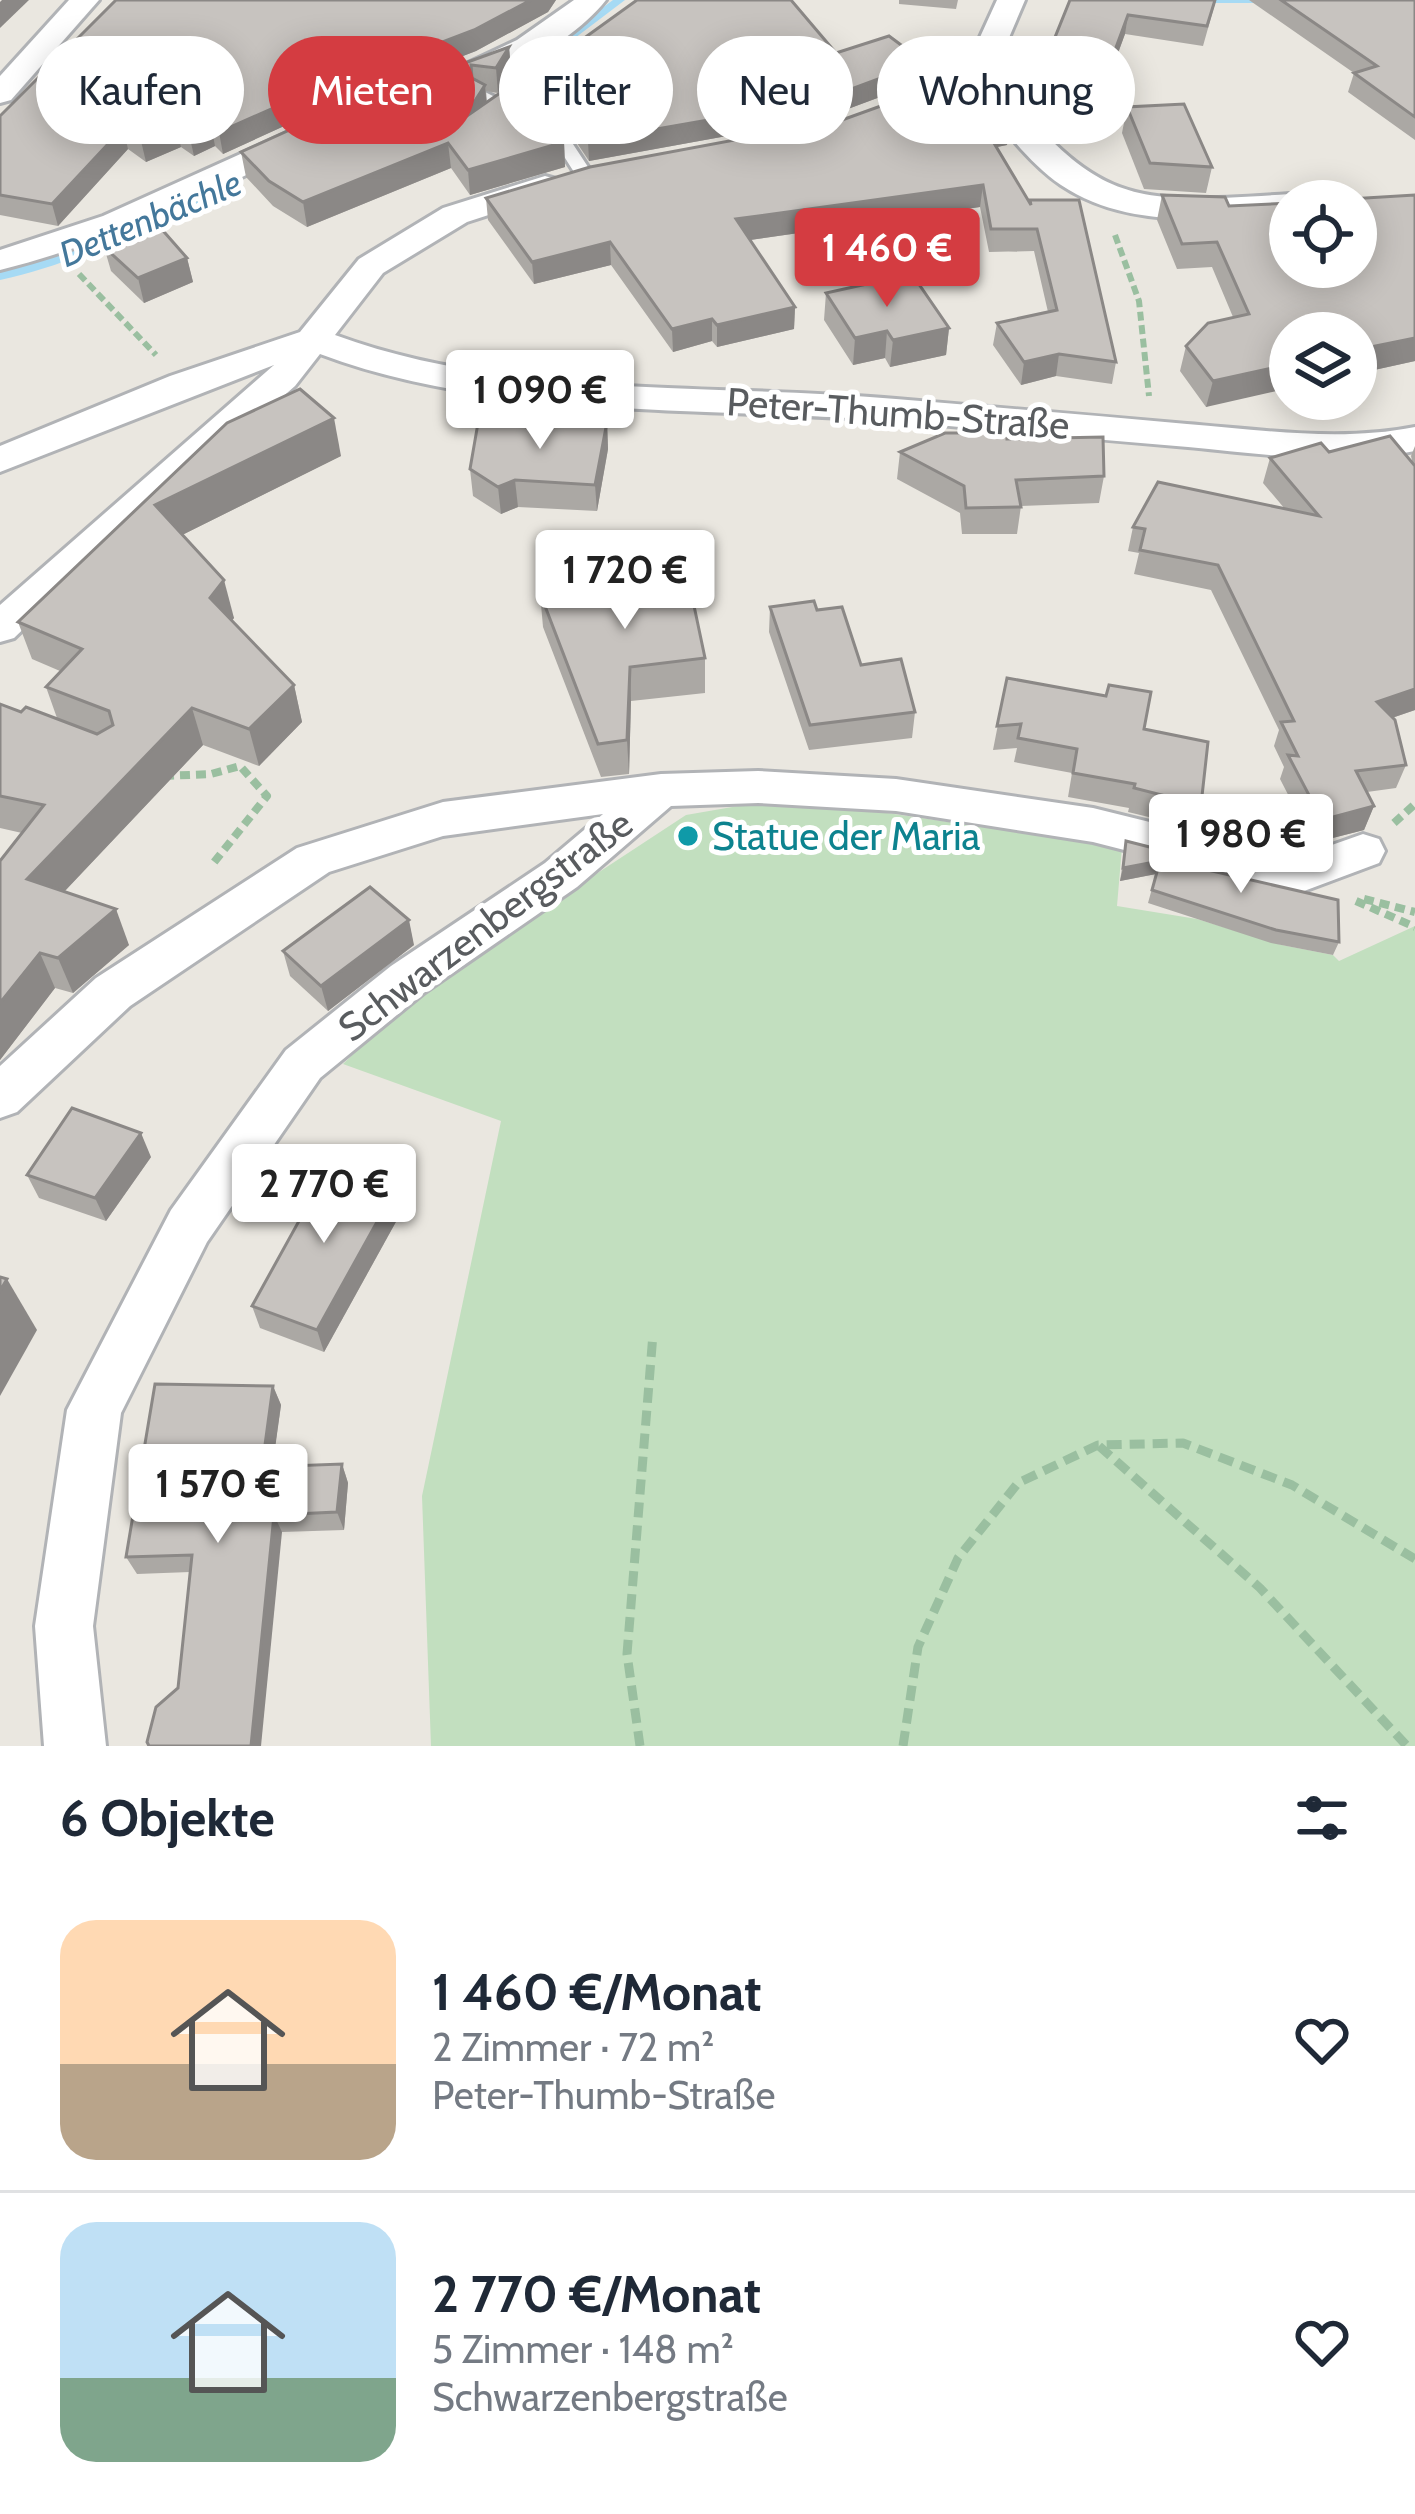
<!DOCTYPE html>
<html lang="de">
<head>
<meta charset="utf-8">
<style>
	body { margin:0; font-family:Cabin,sans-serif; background:#f6f6f7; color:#1f2937; height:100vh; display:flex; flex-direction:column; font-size:45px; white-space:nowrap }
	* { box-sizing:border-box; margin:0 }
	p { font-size:39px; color:#747a83 }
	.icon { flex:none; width:66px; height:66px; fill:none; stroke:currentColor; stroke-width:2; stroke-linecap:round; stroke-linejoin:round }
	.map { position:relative; height:1746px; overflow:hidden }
	.panel { display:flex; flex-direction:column; background:#fff; flex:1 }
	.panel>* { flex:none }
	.top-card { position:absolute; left:36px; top:36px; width:1344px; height:108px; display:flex; gap:24px }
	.fabs { position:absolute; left:1269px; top:180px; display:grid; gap:24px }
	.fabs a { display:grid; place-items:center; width:108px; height:108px; border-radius:50%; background:#fff; box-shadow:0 6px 30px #0003; font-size:60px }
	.price { position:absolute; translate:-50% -102px; padding:0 27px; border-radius:12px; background:#fff; color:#222; font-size:39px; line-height:78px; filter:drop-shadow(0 3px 6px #0008) }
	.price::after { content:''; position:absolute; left:50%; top:72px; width:36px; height:27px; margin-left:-18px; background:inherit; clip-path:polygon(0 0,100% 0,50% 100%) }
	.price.on { background:#d43c41; color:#fff }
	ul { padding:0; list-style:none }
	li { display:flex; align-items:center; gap:36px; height:300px; padding:0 60px }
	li+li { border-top:3px solid #e0e1e3 }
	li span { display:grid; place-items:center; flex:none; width:336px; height:240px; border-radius:36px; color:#555 }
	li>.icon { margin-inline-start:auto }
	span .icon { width:144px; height:144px; fill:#fffc; stroke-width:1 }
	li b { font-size:51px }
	h2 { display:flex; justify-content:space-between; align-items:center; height:144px; padding:0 60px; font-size:51px }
	.chip { padding:0 42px; border-radius:54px; background:#fff; box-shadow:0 6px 30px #0003; font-size:42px; line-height:108px }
	.chip.on { background:#d43c41; color:#fff }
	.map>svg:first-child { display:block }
	.green { fill:#c2dfbf }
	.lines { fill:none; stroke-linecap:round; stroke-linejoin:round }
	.stream { fill:#a6daf4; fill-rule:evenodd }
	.lane-casing { stroke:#b1b3b6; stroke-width:6 }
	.street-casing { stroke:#b1b3b6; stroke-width:6 }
	.path-far2 { stroke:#9abfa0; stroke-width:6; stroke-dasharray:9 4.5; stroke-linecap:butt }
	.path-far1 { stroke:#9abfa0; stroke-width:8; stroke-dasharray:10 6; stroke-linecap:butt }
	.path { stroke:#9abfa0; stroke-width:9; stroke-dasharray:15 8; stroke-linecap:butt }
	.lane { fill:#fff; fill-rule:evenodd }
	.street { fill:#fff; fill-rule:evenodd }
	.wall { fill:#aba8a4 }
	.shaded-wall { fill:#8b8886 }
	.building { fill:#c7c3bf; stroke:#8b8886; stroke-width:3 }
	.culture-dot { fill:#0f9aa8; stroke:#fff; stroke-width:4.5 }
	.labels { text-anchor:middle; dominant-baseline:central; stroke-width:10; stroke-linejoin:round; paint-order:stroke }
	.far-water-label { font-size:36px; font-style:italic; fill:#44789b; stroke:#fff }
	.street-label { font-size:39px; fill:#595c5f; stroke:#fff }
	.culture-label { font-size:39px; fill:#0d838f; stroke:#fff; text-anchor:start }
</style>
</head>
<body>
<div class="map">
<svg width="1415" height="1746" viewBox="0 0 1415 1746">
	<rect width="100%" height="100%" fill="#eae7e0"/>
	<polygon class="green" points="818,803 1122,847 1117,906 1197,919 1282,945 1333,955 1339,961 1415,926 1415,1746 431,1746 422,1496 501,1121 343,1064 419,990 686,815 738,806"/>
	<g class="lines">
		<g class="stream">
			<polygon points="613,0 625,0 542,63 495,86 485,84 534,59"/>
			<polygon points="1199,0 1266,0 1261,3 1204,3"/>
			<path d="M210,188l6,4 -2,3c-70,34 -137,68 -214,85v-8l77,-22z"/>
		</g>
		<defs>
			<polygon id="lane" points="483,91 565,132 594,176 591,180 579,180 553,139 477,99 475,96"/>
			<g id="street">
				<polygon points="69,0 99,0 11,100 0,103 0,76"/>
				<path d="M574,0h32c-32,41 -100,77 -150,89l-15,-9 4,-6 72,-34z"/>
				<path d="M997,0h28l-32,75c107,130 133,130 297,119l14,7h-14v13c-75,5 -162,16 -229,-29 -35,-24 -62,-63 -88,-96l-60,25h-22l-4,-7 4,-7 74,-30z"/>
				<path d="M298,128l11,2 5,7 -5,7c-100,50 -200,99 -309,126v-20l103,-34z"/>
				<path d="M545,176l11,3 5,7 -5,7 -89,29 -84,51 -48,62c173,64 378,48 561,64 97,8 194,16 291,25 75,6 154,18 228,3v24c-74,15 -153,3 -227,-4 -94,-8 -188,-16 -282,-25 -188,-16 -409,-1 -586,-68l-25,32 -200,174 -81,78 -14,4v-37l274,-240 -274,107v-26l170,-70 130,-44 59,-73 84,-51z"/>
				<polygon points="758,771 896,779 1093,808 1295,858 1363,834 1379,839 1385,851 1379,863 1296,894 1093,842 896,811 758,803 671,806 577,887 425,992 320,1078 207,1242 121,1413 93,1626 106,1746 44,1746 35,1626 67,1410 171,1210 286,1050 391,966 545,863 603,814 443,836 329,872 130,1006 17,1112 0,1118 0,1066 96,978 297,848 443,802 661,774"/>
			</g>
		</defs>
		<use href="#lane" class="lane-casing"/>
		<use href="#street" class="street-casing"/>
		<g class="path-far2">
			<polyline points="1115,235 1139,301 1149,396"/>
			<polyline points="79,274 156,355"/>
		</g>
		<g class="path-far1">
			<polyline points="164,776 211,774 240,766 267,796 211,866"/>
			<polyline points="1394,823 1415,804"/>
			<polyline points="1364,899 1415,912"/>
			<polyline points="1356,901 1415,927"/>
		</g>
		<g class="path">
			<polyline points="1099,1446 1260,1588 1407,1746"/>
			<polyline points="640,1746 627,1654 653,1334"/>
			<polyline points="903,1746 918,1647 958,1558 1018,1483 1098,1445 1183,1443 1292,1485 1415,1559"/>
		</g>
		<use href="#lane" class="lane"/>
		<use href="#street" class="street"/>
	</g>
	<g class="wall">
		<polygon points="116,0 556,0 548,12 476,51 304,117 223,154 215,146 194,156 181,147 146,162 128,149 58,226 0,215 0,116"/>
		<polygon points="899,0 958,0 956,9 899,4"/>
		<polygon points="1070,0 1216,0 1203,46 1125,34 1094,118 1046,127 1023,103 1026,84 1049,52"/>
		<polygon points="1249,0 1415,0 1415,140 1348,92 1354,73"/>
		<polygon points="509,47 511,71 498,93 486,91 487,102 520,103 519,85 836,53 924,62 923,81 821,119 589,161 567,128 549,119 564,142 565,167 470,195 451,168 307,227 273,206 246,177 241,152"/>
		<polygon points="1127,107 1212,167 1206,193 1144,189 1122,133"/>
		<polygon points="1010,123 1007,145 997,147 1116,362 1112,384 1056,376 1021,385 993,345 997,323 1048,312 1034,251 989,252 980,207 750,240 795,307 794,329 717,347 712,341 673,352 611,265 534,284 488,220 486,198"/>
		<polygon points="1162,195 1229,206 1415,195 1415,361 1356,374 1356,333 1206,407 1180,371 1186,346 1233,317 1212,267 1177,269 1157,220"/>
		<polygon points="104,247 187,258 193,282 144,303 111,271"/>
		<polygon points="889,286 949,328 946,355 890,367 885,358 853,365 824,320 826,293"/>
		<polygon points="607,422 608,449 597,511 518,507 501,514 473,496 470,469 542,428"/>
		<polygon points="227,423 341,456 182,535 234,618 232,620 294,685 302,722 259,766 203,745 64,892 129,945 73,993 55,988 0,1060 0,861 22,833 0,828 0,704 21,712 57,718 46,687 60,671 32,659 18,622"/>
		<polygon points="1007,439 1104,476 1099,503 1021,506 1017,534 962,534 960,513 897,479 900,452"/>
		<polygon points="1415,446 1415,710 1392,718 1406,765 1396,788 1367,792 1374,806 1364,830 1313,843 1280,779 1284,767 1274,746 1279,730 1211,590 1134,574 1139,553 1128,551 1133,527 1285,509 1263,483 1270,458 1329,452 1413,465 1411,456"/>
		<polygon points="623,550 705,658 705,693 631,701 629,774 601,777 543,627 540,593 624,585"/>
		<polygon points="770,607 817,610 861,665 915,712 912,738 809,750 769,632"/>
		<polygon points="1007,678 1144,729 1201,805 1194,828 1128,812 1129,808 1068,797 1072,773 1014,762 1017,748 993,750"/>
		<polygon points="1126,841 1183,864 1339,942 1333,955 1271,943 1148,903 1156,874 1120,881"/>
		<polygon points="414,945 328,1011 290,976 283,951"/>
		<polygon points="151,1157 106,1221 39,1198 27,1175"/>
		<polygon points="397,1186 403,1209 324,1352 260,1328 252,1306"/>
		<polygon points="273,1386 281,1405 272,1467 342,1464 348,1483 344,1530 282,1532 178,1688 190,1572 137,1574 126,1557"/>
	</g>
	<g class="shaded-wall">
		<polygon points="2,0 29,0 0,28 0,2"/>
		<polygon points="531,0 556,0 548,12 476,51 304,117 223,154 219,132 301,96"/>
		<polygon points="1128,15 1125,34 1094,118 1046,127 1048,108"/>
		<polygon points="509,47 511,71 498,93 496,68"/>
		<polygon points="924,62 923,81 821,119 589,161 588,141"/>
		<polygon points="485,85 487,110 464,118"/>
		<polygon points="1010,123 1007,145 982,150 985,128"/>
		<polygon points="211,125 215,146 194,156 189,134"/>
		<polygon points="176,126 181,147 146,162 141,141"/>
		<polygon points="123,128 128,149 58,226 52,204"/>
		<polygon points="564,142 565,167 470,195 468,170"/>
		<polygon points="448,143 451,168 307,227 303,202"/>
		<polygon points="983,185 980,207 736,242 736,219"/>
		<polygon points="610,242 611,265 534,284 532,262"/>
		<polygon points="187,258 193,282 144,303 138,278"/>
		<polygon points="795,307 794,329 717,347 717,325"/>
		<polygon points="712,319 712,341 673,352 672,329"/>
		<polygon points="949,328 946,355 890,367 893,340"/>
		<polygon points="887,331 885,358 853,365 855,338"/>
		<polygon points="1415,338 1415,361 1356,374 1356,350"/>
		<polygon points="1059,354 1056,376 1021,385 1024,362"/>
		<polygon points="1290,364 1290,388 1206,407 1213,381"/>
		<polygon points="334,418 341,456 166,543 155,505"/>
		<polygon points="607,422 608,449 597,511 595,485"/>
		<polygon points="515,480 518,507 501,514 498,487"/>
		<polygon points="224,580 234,618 220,635 210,598"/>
		<polygon points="630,667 631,701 629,774 627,740"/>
		<polygon points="294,685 302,722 259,766 249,729"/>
		<polygon points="1415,689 1415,710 1368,726 1377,702"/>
		<polygon points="192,708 203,745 43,914 27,879"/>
		<polygon points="1374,806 1364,830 1313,843 1322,820"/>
		<polygon points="1185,856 1181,869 1164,860"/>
		<polygon points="1160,861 1156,874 1120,881 1123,868"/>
		<polygon points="116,909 129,945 73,993 58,958"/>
		<polygon points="409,920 414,945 328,1011 321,986"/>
		<polygon points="40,953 55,988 0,1060 0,1003"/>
		<polygon points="141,1133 151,1157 106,1221 95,1198"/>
		<polygon points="397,1186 403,1209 324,1352 317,1330"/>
		<polygon points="7,1279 37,1330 0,1396 0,1291"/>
		<polygon points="273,1386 281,1405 270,1485 262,1467"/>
		<polygon points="342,1464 348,1483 344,1530 337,1512"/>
		<polygon points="274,1515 282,1532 261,1746 251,1746"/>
	</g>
	<g class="building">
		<polygon points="116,0 531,0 474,30 301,96 219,132 211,125 189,134 176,126 141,141 123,128 52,204 0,195 0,116"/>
		<polygon points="637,0 791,0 836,53 889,36 924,62 822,100 588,141 566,109 519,85"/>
		<polygon points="1070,0 1215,0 1207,26 1128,15 1097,99 1048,108 1026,84 1041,51 1049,52"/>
		<polygon points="1281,0 1415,0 1415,117 1354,73 1377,66"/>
		<polygon points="509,47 496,68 471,65 472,78 485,85 464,118 500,93 548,118 564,142 468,170 448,143 303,202 269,181 241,152 327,113"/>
		<polygon points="953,80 1010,123 985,128 1031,205 1030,200 1079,200 1116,362 1059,354 1024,362 997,323 1057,310 1037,229 991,229 983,185 736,219 795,307 717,325 712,319 672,329 610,242 532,262 486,198 590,167 842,120"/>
		<polygon points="1184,104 1212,167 1150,163 1127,107"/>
		<polygon points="1162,195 1225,197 1229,206 1290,203 1290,267 1356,267 1356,201 1316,201 1415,195 1415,338 1356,350 1356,333 1290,333 1290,364 1213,381 1186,346 1208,323 1249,314 1217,242 1182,244"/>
		<polygon points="158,225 187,258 138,278 104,247"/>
		<polygon points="885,280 889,286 916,280 949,328 893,340 887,331 855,338 826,293"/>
		<polygon points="300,389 334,418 155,505 224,580 210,598 294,685 249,729 192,708 27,879 116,909 58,958 40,953 0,1003 0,861 44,805 0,796 0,704 21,712 26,707 97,734 113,725 109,711 46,687 82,649 18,622 227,423"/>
		<polygon points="544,418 607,422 595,485 515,480 498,487 470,469 478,423 542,428"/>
		<polygon points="945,433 1007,433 1007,439 1103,437 1104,476 1016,480 1021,507 966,508 964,486 900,452"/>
		<polygon points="1390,436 1415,466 1415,689 1377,702 1395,720 1406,765 1356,771 1374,806 1322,820 1288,755 1298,756 1281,722 1294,721 1218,565 1140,550 1145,529 1133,527 1158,482 1319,516 1270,458 1321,443 1329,452"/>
		<polygon points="681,544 705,658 630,667 627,740 598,744 540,593 626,585 623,550"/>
		<polygon points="814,601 817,610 842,607 861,665 901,659 915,712 810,725 770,607"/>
		<polygon points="1007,678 1106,696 1109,685 1151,692 1144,729 1208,742 1201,805 1134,788 1135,784 1073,773 1077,749 1018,738 1021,724 997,726"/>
		<polygon points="1126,841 1185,856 1164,860 1338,900 1339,942 1276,930 1152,890 1160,861 1123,868"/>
		<polygon points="370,887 409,920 321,986 283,951"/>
		<polygon points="72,1108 141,1133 95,1198 27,1175"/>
		<polygon points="331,1163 397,1186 317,1330 252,1306"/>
		<polygon points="0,1277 7,1279 0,1291"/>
		<polygon points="155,1384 273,1386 262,1467 342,1464 337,1512 274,1515 251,1746 149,1746 147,1742 156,1707 178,1688 192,1555 126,1557"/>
	</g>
	<circle class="culture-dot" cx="688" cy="836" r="12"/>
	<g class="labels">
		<g class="far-water-label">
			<text transform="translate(150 218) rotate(-23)">Dettenbächle</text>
		</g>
		<g class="street-label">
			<text transform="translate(898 413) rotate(4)">Peter-Thumb-Straße</text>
			<text transform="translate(485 925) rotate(-37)">Schwarzenbergstraße</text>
		</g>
		<g class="culture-label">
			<text x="712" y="836">Statue der Maria</text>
		</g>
	</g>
</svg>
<div class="fabs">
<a><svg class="icon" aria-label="locate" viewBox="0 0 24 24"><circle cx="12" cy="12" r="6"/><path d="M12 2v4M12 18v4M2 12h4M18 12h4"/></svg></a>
<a><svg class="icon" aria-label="layers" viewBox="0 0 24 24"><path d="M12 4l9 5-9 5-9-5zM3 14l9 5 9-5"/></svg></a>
</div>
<b class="price on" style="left:887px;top:310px">1 460 €</b>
<b class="price" style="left:540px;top:452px">1 090 €</b>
<b class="price" style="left:625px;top:632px">1 720 €</b>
<b class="price" style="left:1241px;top:896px">1 980 €</b>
<b class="price" style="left:324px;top:1246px">2 770 €</b>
<b class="price" style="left:218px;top:1546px">1 570 €</b>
<div class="top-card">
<a class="chip">Kaufen</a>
<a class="chip on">Mieten</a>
<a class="chip">Filter</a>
<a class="chip">Neu</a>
<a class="chip">Wohnung</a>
</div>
</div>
<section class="panel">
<h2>6 Objekte<svg class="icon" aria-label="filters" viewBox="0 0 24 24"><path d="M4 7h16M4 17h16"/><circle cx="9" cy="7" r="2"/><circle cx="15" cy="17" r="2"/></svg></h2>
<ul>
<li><span style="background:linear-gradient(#ffd9b3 60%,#b9a48a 0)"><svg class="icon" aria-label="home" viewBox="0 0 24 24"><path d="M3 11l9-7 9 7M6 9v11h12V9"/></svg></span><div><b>1 460 €/Monat</b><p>2 Zimmer · 72 m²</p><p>Peter-Thumb-Straße</p></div><svg class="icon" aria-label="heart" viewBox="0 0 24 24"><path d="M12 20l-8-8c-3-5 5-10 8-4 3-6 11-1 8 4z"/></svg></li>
<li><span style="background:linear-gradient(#bfe0f5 65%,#7fa58c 0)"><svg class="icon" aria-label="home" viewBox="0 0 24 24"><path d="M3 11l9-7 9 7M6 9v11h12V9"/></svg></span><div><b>2 770 €/Monat</b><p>5 Zimmer · 148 m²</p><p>Schwarzenbergstraße</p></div><svg class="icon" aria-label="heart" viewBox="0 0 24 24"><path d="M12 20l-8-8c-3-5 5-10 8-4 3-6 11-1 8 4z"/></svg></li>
</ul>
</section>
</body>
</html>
